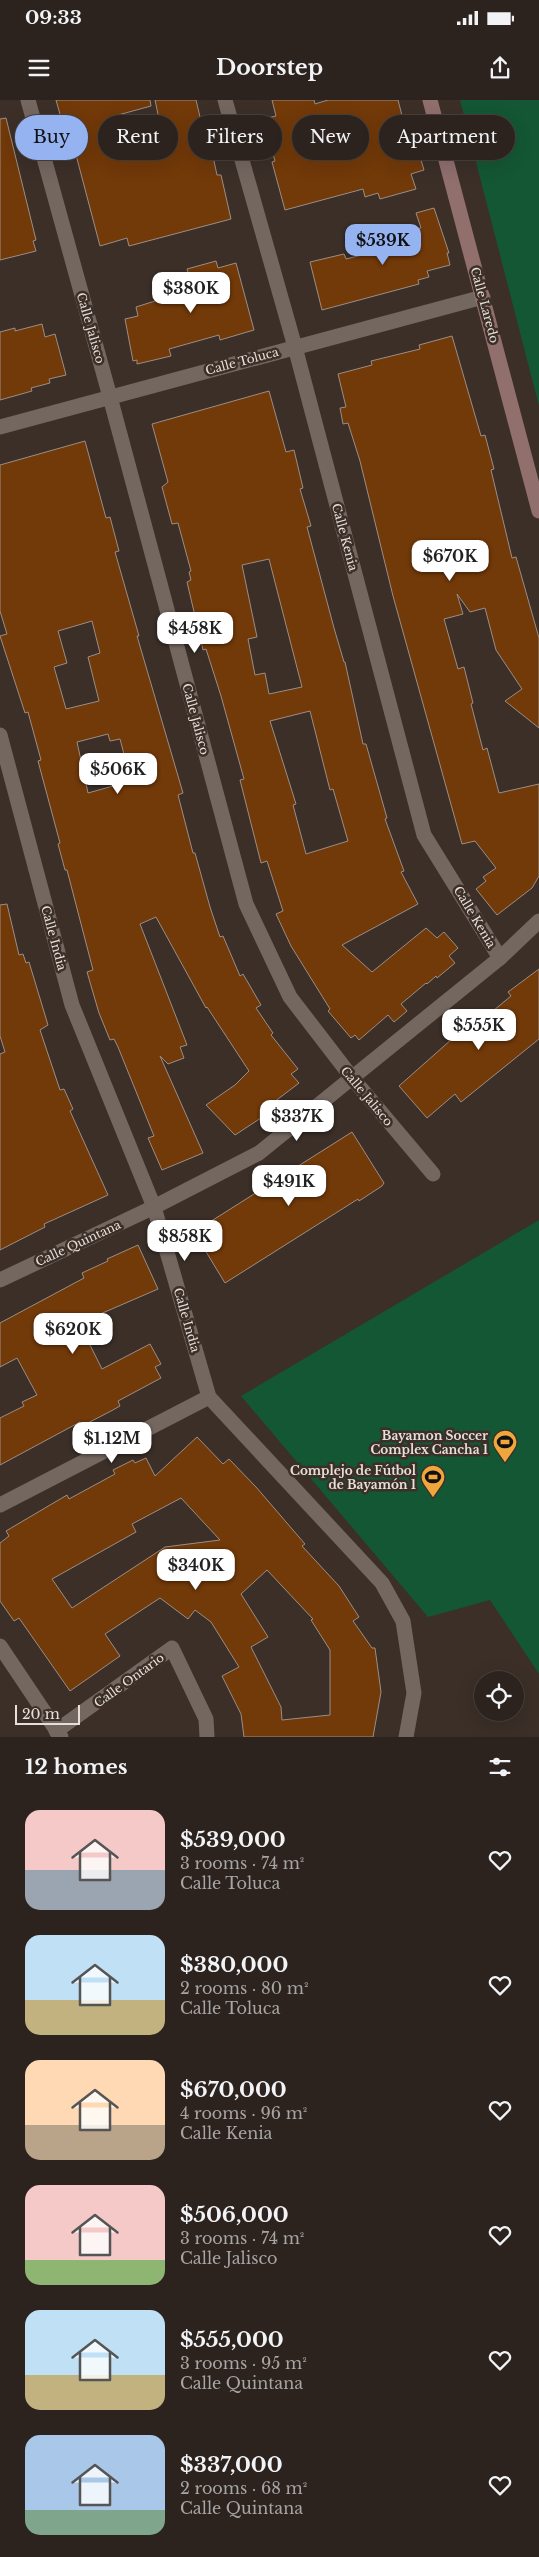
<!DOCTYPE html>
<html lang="en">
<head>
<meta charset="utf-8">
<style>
	body { margin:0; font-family:"Libre Baskerville",serif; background:#382f2b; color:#f1f3f6; height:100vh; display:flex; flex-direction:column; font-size:19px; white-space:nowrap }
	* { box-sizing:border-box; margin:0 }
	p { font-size:16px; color:#a6a4a4 }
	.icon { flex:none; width:28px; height:28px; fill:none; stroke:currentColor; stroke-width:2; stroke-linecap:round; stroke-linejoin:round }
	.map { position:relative; height:1637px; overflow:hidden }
	.side { display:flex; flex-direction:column; background:#2c231e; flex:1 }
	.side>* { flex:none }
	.top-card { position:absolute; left:15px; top:15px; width:510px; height:45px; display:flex; gap:10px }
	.buttons { position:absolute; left:474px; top:1571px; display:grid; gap:10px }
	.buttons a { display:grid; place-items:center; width:50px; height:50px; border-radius:50%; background:#2c231e; box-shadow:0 5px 20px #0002,0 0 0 1px #48403c; font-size:25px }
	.scale { position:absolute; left:15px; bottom:12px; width:65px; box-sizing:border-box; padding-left:5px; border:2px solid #e7dfda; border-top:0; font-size:14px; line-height:18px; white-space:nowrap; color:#e7dfda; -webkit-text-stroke:4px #3b2f28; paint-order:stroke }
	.price { position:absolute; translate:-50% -42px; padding:0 11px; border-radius:10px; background:#fff; color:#222; font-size:16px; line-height:32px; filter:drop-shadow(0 1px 2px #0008) }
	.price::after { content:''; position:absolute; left:50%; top:30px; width:15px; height:11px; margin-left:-8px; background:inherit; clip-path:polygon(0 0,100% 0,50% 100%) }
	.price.selected { background:#95b2f1; color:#111 }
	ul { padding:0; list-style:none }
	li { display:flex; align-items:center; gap:15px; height:125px; padding:0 25px }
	li span { display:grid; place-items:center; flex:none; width:140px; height:100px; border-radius:15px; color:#555 }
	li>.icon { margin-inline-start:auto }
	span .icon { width:60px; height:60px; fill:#fffc; stroke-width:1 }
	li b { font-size:21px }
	h2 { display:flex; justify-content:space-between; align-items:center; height:60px; padding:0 25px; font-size:21px }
	.pill { padding:0 18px; border-radius:22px; background:#2c231e; box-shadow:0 5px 20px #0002,0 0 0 1px #48403c; font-size:18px; line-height:45px }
	.pill.selected { background:#95b2f1; color:#111 }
	.status { display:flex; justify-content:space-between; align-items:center; height:35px; padding:0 25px; background:#2c231e; direction:ltr }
	.status svg { height:14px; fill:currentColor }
	header { display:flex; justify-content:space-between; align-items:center; height:65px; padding:0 25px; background:#2c231e; font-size:22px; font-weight:700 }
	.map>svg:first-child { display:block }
	.green { fill:#145734 }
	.building { fill:#723909; stroke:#9c8e85; fill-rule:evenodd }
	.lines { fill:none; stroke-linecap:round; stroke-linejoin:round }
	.street { stroke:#74675f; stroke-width:15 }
	.secondary { stroke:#906f6d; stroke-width:15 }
	.labels { text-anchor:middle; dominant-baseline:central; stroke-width:5; stroke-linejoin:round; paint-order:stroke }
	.street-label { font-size:12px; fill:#e7dfda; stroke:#3b2f28 }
	.poi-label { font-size:12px; font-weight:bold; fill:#e7dfda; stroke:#3b2f28; text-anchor:end }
</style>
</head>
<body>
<div class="status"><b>09:33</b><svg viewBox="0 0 49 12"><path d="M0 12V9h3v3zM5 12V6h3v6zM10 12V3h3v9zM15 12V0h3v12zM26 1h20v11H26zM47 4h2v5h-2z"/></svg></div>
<header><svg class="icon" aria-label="menu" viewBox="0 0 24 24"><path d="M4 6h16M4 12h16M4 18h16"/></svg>Doorstep<svg class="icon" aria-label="share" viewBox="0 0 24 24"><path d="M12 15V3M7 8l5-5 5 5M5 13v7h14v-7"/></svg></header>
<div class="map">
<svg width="539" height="1637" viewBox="0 0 539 1637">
	<rect width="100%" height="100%" fill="#3b2f28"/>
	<g class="green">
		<polygon points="460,0 539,0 539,306"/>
		<polygon points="539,1120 539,1574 490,1500 428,1517 241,1296"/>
	</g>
	<g class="building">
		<polygon points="56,0 150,0 151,6 118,15 128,52 164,43 155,0 196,0 204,34 208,33 217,75 221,75 231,119 129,146 127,138 100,146 66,17 61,18"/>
		<polygon points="272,0 314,0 315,4 328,0 398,0 407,35 413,33 424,70 411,74 416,89 380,99 378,93 365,97 363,89 285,110 272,62 275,61 263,19 276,16"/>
		<polygon points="6,18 36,140 33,141 36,151 0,160 0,19"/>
		<polygon points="434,108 449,153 447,153 450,165 427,171 429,177 418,180 419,184 322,210 310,162 344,154 346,159 394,147 391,136 421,128 416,113"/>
		<polygon points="216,161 218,168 236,163 254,230 220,240 219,235 169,249 171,256 137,264 137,260 133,261 125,219 138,216 136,207 193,189 187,169"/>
		<polygon points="42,224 45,237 55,234 66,275 49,279 50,283 31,288 32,291 0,300 0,232 15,228 15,231"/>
		<polygon points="452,236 481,336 485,335 494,369 491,370 512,458 516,457 539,538 539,628 505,601 522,589 496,550 485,508 470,512 457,494 463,514 444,519 458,569 464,567 473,603 471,604 483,650 487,648 499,693 539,684 539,776 532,788 497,815 476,789 486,781 483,777 496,768 475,741 462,744 393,496 360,361 348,323 343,324 340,308 346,307 338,274 372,265 371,261 420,249 419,245"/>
		<path d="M269,291l17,61 8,-2 9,38 -3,1 11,37 -4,1 27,101 10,34h1l18,82h3l21,74 -2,1 19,52 -3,1 17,32 -76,41 30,27 54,-44 11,10 7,-6 14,16 -9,8 6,7 -18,15 -1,-2 -9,8 -1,-1 -25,21 6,7 -13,11 -6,-7 -29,25 -4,-5 -4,3 -23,-27 2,-2 -39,-63 -15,-32 7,-3 -16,-50 -6,2 -21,-83 4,-1 -23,-83 -15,-47 -3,1 -16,-68 4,-2 -2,-8 2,-1 -13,-48 -6,1 -10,-37 6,-5 -16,-58zM269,459l33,128 -33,7 -4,-21 -10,2 -7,-36 9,-2 -15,-72zM310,611l20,79 3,-1 15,52 -42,13 -13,-49 3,-1 -26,-83z"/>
		<path d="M85,341l21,77 4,-1 9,34 -4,1 24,84h-2l46,157 -5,2 15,58h2l15,54 10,30 3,-1 17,40 3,-2 18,31 -5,3 17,25 -2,2 27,34 -7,5 8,9 -38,29 3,4 -29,19 -29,-30 29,-20 14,-14 -42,-64 -1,1 -50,-91 -16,7 47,121 -7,2 4,11 -16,6 -8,-8 43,97 -41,17 -14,-32 6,-2 -36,-89 -4,-8 -4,1 -11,-27 -12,-41 6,-2 -26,-100h-2l-7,-26 2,-1 -22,-82 3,-1 -13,-48 -3,1 -25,-77 7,-2 -7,-23v-146zM92,521l8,32 -12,4 11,44 -33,8 -12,-42 13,-4 -9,-32zM108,634l2,7 10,-2 11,42 -43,12 -11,-51z"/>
		<polygon points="7,804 19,855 23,854 26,863 29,862 48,925 40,930 60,990 64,989 73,1009 70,1011 108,1095 44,1124 45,1127 0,1150 0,954 5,952 0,936 0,805"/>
		<polygon points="539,869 539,939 461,1002 455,994 427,1018 399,986 461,931 464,935 511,896 508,892"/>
		<polygon points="352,1032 384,1083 382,1086 359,1101 358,1099 225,1183 194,1132"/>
		<polygon points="138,1145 158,1189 91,1218 94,1225 83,1231 102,1269 150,1244 161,1264 155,1267 161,1278 118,1301 120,1306 111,1311 82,1326 80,1322 0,1365 0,1318 24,1306 22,1302 37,1295 17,1258 0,1267 0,1223 84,1178 82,1173 108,1161 107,1159"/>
		<path d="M197,1337l26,27 6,-5 27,28 49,57 -3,2 37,40 20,31 -6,4 19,27h3l6,44 -8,45h-129l-3,-23 -19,-38 17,-9 -28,-45 -16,-12 -7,9 -28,-21 -55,36 15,22 -50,35 -51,-73 -5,3 -14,-20v-58l9,-7 -3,-5 61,-36 2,4 46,-25 -2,-4 20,-10 2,3 11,-5 9,18zM181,1398l39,42 -55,7 -93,61 -20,-29 84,-47 -4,-8zM267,1470l46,49 -2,1 19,30v65l-48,5 -1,-13 -30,-60 17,-10 -27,-43z"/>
	</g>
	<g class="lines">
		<g class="street">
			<polyline points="28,0 110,297 246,804 290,897 353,979 433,1074"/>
			<polyline points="225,0 295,247 424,735 500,858"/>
			<polyline points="0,327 483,197"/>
			<polyline points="0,635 72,905 154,1107 209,1297 382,1483 403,1521 414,1593 406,1637"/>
			<polyline points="0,1180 154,1107 259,1053 500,858 539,821"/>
			<polyline points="0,1405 209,1297"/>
			<polyline points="0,1546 61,1637"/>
			<polyline points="56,1631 172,1548 206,1619 207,1637"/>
		</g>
		<polyline class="secondary" points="430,0 539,411"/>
	</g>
	<defs>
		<symbol id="stadium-pin" viewBox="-11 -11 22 30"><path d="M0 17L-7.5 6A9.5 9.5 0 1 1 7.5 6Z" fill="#efa73d" stroke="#3b2f28"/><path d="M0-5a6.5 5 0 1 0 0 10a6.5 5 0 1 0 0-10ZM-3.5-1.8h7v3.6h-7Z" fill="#111"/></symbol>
	</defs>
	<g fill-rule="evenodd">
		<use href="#stadium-pin" x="491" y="1328" width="28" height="38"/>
		<use href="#stadium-pin" x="419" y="1363" width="28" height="38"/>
	</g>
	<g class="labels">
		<g class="street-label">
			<text transform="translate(485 205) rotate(75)">Calle Laredo</text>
			<text transform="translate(91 228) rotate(74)">Calle Jalisco</text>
			<text transform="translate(242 261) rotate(-15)">Calle Toluca</text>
			<text transform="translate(345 437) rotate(75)">Calle Kenia</text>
			<text transform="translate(196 619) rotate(75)">Calle Jalisco</text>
			<text transform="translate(475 817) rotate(59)">Calle Kenia</text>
			<text transform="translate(54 838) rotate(75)">Calle India</text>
			<text transform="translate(367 996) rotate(50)">Calle Jalisco</text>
			<text transform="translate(78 1143) rotate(-25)">Calle Quintana</text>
			<text transform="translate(187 1220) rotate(74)">Calle India</text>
			<text transform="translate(129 1580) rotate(-36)">Calle Ontario</text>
		</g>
		<g class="poi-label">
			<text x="488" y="1335">Bayamon Soccer<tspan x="488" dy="14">Complex Cancha 1</tspan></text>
			<text x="416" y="1370">Complejo de Fútbol<tspan x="416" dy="14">de Bayamón 1</tspan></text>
		</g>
	</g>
</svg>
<div class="buttons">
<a><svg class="icon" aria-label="locate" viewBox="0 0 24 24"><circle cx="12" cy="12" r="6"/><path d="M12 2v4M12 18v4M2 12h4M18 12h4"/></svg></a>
</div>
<div class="scale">20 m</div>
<b class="price selected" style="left:383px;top:166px">$539K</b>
<b class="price" style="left:191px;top:214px">$380K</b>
<b class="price" style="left:450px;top:482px">$670K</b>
<b class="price" style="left:195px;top:554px">$458K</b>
<b class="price" style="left:118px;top:695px">$506K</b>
<b class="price" style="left:479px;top:951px">$555K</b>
<b class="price" style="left:297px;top:1042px">$337K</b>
<b class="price" style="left:289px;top:1107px">$491K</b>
<b class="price" style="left:185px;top:1162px">$858K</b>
<b class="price" style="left:73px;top:1255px">$620K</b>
<b class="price" style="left:112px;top:1364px">$1.12M</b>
<b class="price" style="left:196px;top:1491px">$340K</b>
<div class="top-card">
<a class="pill selected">Buy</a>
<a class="pill">Rent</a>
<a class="pill">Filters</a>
<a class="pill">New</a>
<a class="pill">Apartment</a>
</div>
</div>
<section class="side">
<h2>12 homes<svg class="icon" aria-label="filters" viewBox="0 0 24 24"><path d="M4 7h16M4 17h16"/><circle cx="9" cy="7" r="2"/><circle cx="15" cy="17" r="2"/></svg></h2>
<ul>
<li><span style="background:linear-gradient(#f6c9c9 60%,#9aa5b1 0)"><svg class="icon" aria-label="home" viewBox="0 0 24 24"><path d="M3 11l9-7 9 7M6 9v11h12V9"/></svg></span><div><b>$539,000</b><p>3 rooms · 74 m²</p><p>Calle Toluca</p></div><svg class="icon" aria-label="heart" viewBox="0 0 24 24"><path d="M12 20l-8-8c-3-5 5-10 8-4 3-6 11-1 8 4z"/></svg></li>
<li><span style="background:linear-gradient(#bfe0f5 65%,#c2b280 0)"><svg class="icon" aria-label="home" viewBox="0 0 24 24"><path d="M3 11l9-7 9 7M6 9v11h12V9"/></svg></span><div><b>$380,000</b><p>2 rooms · 80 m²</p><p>Calle Toluca</p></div><svg class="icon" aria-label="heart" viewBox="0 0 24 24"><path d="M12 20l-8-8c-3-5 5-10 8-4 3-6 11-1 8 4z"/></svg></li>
<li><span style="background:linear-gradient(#ffd9b3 65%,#b9a48a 0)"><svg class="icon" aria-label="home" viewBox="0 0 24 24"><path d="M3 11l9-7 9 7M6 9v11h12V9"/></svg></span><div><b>$670,000</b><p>4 rooms · 96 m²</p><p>Calle Kenia</p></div><svg class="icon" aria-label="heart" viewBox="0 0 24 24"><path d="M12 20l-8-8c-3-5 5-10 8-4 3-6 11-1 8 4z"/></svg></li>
<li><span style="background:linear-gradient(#f6c9c9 75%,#8fb573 0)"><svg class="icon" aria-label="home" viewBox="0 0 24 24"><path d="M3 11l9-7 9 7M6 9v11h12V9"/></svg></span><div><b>$506,000</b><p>3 rooms · 74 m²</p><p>Calle Jalisco</p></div><svg class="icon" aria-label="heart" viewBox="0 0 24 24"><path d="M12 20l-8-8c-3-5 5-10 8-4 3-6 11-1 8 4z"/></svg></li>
<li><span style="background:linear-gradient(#bfe0f5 65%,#c2b280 0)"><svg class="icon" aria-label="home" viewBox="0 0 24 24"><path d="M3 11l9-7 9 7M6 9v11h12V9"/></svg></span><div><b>$555,000</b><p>3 rooms · 95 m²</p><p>Calle Quintana</p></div><svg class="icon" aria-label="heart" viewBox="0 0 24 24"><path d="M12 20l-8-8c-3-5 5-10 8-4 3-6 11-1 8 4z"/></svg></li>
<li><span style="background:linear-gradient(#a9c7e8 75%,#7fa58c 0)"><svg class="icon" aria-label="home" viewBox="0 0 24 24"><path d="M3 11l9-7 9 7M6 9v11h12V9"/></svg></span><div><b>$337,000</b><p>2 rooms · 68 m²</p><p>Calle Quintana</p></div><svg class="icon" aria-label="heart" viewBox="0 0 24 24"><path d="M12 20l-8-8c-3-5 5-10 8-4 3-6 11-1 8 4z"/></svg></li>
</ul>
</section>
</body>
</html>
